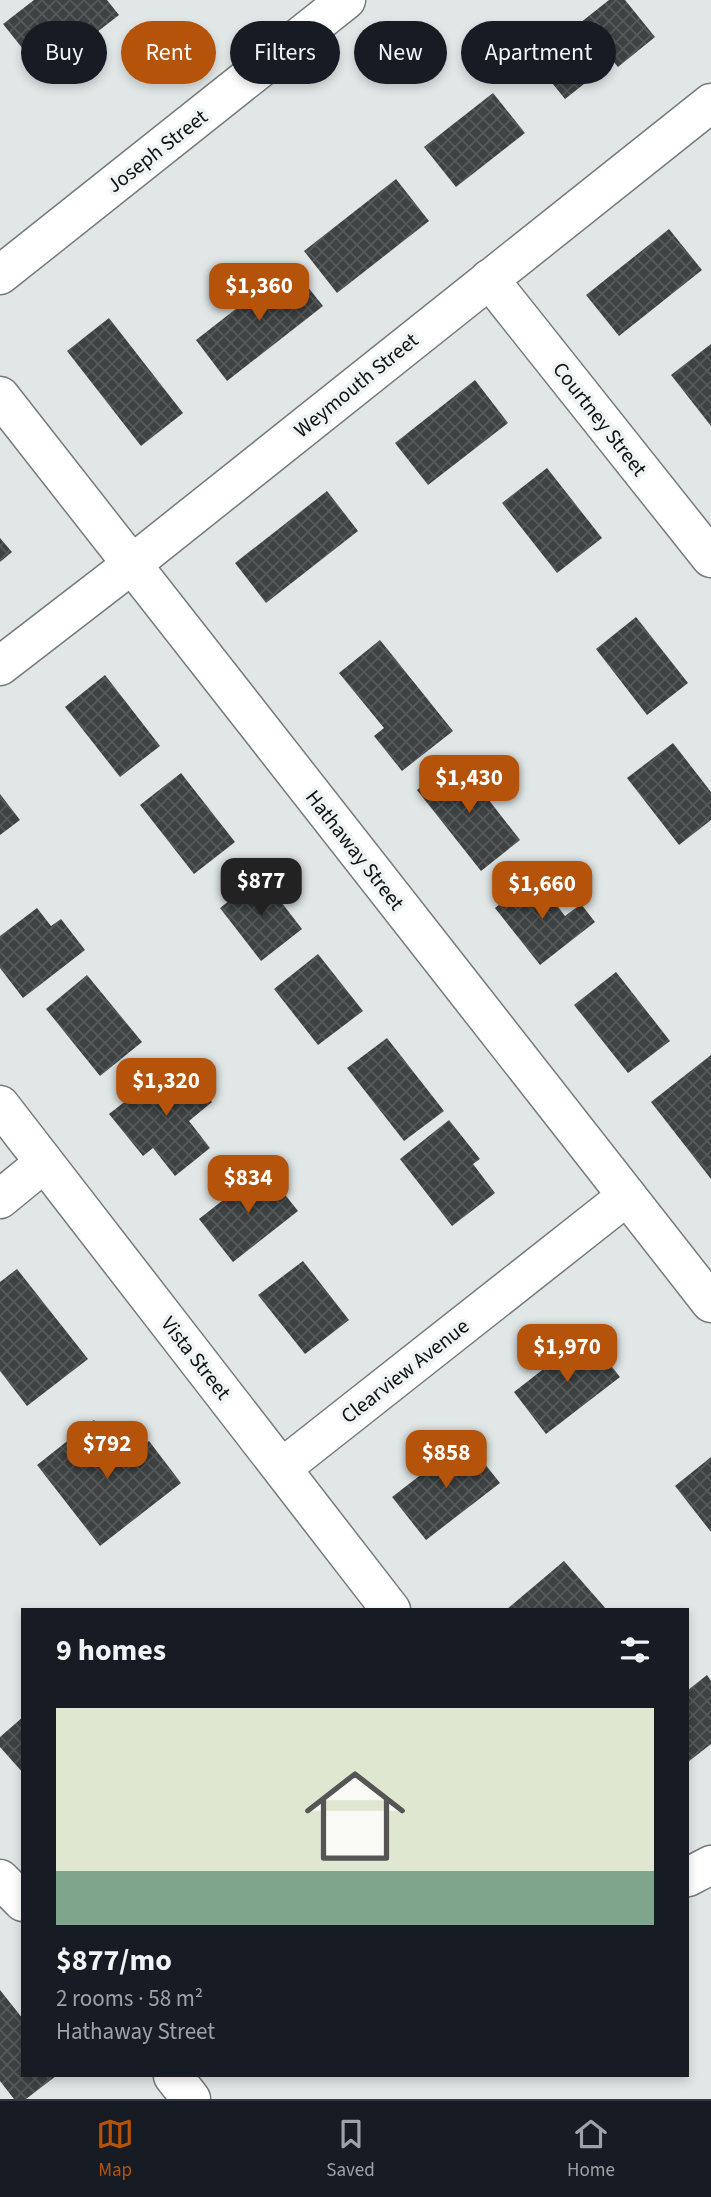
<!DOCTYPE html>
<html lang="en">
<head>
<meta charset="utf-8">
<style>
	body { margin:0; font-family:"Source Sans 3",sans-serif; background:#242831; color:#f1f3f6; height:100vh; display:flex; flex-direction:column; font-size:26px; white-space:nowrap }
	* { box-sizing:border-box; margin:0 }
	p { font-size:23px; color:#9ea1a6 }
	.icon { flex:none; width:38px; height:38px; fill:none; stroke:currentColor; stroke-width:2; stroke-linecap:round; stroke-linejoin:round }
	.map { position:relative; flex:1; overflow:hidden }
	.sheet { position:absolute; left:21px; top:1608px; width:668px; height:469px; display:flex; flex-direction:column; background:#171b24; border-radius:0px; box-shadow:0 4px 10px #0003 }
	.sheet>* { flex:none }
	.top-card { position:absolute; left:21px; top:21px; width:670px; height:63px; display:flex; gap:14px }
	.price { position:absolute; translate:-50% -60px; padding:0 16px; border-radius:14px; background:#b45309; color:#fff; font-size:23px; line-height:46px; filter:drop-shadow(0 2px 4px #0008) }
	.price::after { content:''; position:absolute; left:50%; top:42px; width:21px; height:16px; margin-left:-10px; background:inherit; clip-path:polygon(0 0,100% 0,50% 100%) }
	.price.active { background:#222; color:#fff }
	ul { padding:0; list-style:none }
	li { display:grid; align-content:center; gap:14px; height:371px; padding:0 35px }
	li+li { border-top:2px solid #363941 }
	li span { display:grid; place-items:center; height:217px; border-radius:0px; color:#555 }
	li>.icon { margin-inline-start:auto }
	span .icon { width:126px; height:126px; fill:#fffc; stroke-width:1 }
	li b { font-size:30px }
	h2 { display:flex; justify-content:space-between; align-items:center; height:84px; padding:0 35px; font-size:30px }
	.pill { padding:0 24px; border-radius:32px; background:#171b24; box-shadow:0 4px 10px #0003; font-size:24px; line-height:63px }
	.pill.active { background:#b45309; color:#fff }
	.tab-bar { display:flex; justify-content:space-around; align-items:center; height:98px; border-top:2px solid #363941; background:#171b24; font-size:19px; color:#9ea1a6 }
	.tab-bar a { display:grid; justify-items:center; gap:4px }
	.tab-bar .active { color:#b45309 }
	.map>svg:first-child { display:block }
	.building { fill:url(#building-cross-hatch) }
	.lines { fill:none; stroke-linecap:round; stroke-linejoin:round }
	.street-casing { stroke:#757a7a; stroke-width:41 }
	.street { stroke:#fff; stroke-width:38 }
	.labels { text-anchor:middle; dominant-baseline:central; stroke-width:7; stroke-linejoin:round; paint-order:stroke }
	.street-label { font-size:21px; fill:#111313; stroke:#eef4f4 }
</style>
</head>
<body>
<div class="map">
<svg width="711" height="2099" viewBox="0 0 711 2099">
	<defs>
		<pattern id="building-cross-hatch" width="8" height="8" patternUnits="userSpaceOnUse" patternTransform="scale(1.75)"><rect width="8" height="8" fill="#3e4242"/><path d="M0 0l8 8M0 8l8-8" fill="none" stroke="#565a5a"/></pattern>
	</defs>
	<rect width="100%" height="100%" fill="#e1e7e7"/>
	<g class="building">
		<polygon points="34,0 107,0 119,15 43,74 3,24"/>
		<polygon points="609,0 625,0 655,37 618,67 613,61 565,99 515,37 527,26 546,50"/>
		<polygon points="493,93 525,133 456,187 424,147"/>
		<polygon points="396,179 429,221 337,293 304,251"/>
		<polygon points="669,229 702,270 619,336 586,295"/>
		<polygon points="291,266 323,306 227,381 196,340"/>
		<polygon points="109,318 183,413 141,446 67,351"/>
		<polygon points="711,344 711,426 671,375"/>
		<polygon points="475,380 508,423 428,485 395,443"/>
		<polygon points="547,468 602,538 557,573 502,503"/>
		<polygon points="327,491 358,531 266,603 235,563"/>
		<polygon points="0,538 12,552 0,562"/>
		<polygon points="636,617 688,683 647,715 596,649"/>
		<polygon points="380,640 453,731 402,771 374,736 384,728 339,673"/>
		<polygon points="105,675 160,746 120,777 65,707"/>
		<polygon points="673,743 711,792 711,820 679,845 627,778"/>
		<polygon points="457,759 520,840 481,871 417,790"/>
		<polygon points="181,773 235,842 194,874 140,805"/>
		<polygon points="0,794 20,820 0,835"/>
		<polygon points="261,876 302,929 261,961 220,908"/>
		<polygon points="535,876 565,916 581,904 595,922 540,965 495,908"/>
		<polygon points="37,908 51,926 61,919 85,950 23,998 0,968 0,936"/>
		<polygon points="318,954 363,1011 318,1045 274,989"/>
		<polygon points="616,972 670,1041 628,1073 574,1005"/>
		<polygon points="87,975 142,1042 100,1076 46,1009"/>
		<polygon points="387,1038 444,1111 404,1141 347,1068"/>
		<polygon points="711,1055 711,1179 651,1102"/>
		<polygon points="178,1060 212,1102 189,1121 210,1148 175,1176 153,1148 143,1156 109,1114"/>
		<polygon points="449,1120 480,1159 473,1164 495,1193 452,1226 400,1159"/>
		<polygon points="264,1168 298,1211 233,1262 199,1219"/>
		<polygon points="303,1261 349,1320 305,1354 258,1295"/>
		<polygon points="17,1269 88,1359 27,1406 0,1371 0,1282"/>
		<polygon points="587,1335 620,1377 546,1434 514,1392"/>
		<polygon points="94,1420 125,1459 149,1441 181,1483 100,1546 37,1465"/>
		<polygon points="466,1440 500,1483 426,1540 392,1497"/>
		<polygon points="711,1457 711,1532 675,1486"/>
		<polygon points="564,1561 607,1610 506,1610"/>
		<polygon points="707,1675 711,1681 711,1744 688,1762 688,1690"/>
		<polygon points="23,1717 23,1773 0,1747 0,1737"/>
		<polygon points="0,1990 23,2019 23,2076 56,2076 26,2099 14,2099 0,2081"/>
	</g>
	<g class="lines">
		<defs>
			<g id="street">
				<polyline points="0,275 346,0"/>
				<polyline points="489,279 711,558"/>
				<polyline points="0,396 711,1303"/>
				<polyline points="0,666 131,565 711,103"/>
				<polyline points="0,1105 391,1610"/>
				<polyline points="0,1199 44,1163"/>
				<polyline points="282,1468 627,1196"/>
				<polyline points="688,1877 711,1865"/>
				<polyline points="0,1879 23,1902"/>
				<polyline points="173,2076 191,2099"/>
			</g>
		</defs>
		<use href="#street" class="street-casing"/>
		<use href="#street" class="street"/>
	</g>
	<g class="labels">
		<g class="street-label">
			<text transform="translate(157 151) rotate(-38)">Joseph Street</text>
			<text transform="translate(356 385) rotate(-39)">Weymouth Street</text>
			<text transform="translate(600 419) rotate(52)">Courtney Street</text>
			<text transform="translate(355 850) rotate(52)">Hathaway Street</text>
			<text transform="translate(196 1358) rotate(52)">Vista Street</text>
			<text transform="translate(405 1371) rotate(-38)">Clearview Avenue</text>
		</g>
	</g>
</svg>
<b class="price" style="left:259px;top:323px">$1,360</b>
<b class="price" style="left:469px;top:815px">$1,430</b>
<b class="price active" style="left:261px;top:918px">$877</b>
<b class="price" style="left:542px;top:921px">$1,660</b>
<b class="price" style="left:166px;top:1118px">$1,320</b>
<b class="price" style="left:248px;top:1215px">$834</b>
<b class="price" style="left:567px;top:1384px">$1,970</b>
<b class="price" style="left:107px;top:1481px">$792</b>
<b class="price" style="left:446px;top:1490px">$858</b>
<div class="top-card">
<a class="pill">Buy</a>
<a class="pill active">Rent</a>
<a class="pill">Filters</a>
<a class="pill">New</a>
<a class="pill">Apartment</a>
</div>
<section class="sheet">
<h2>9 homes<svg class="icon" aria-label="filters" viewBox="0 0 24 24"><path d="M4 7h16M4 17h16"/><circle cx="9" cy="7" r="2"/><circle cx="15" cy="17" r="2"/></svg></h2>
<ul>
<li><span style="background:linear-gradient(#dfe7d0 75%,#7fa58c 0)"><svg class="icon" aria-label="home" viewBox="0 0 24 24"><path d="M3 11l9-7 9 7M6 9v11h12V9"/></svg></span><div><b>$877/mo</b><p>2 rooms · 58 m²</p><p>Hathaway Street</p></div></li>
</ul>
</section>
</div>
<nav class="tab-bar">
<a class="active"><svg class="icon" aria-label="map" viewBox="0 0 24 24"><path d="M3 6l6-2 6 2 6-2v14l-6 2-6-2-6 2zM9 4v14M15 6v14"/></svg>Map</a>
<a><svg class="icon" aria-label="saved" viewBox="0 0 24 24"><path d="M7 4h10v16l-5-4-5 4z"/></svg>Saved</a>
<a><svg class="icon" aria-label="home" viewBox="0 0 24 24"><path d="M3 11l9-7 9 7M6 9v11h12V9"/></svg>Home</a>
</nav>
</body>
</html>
